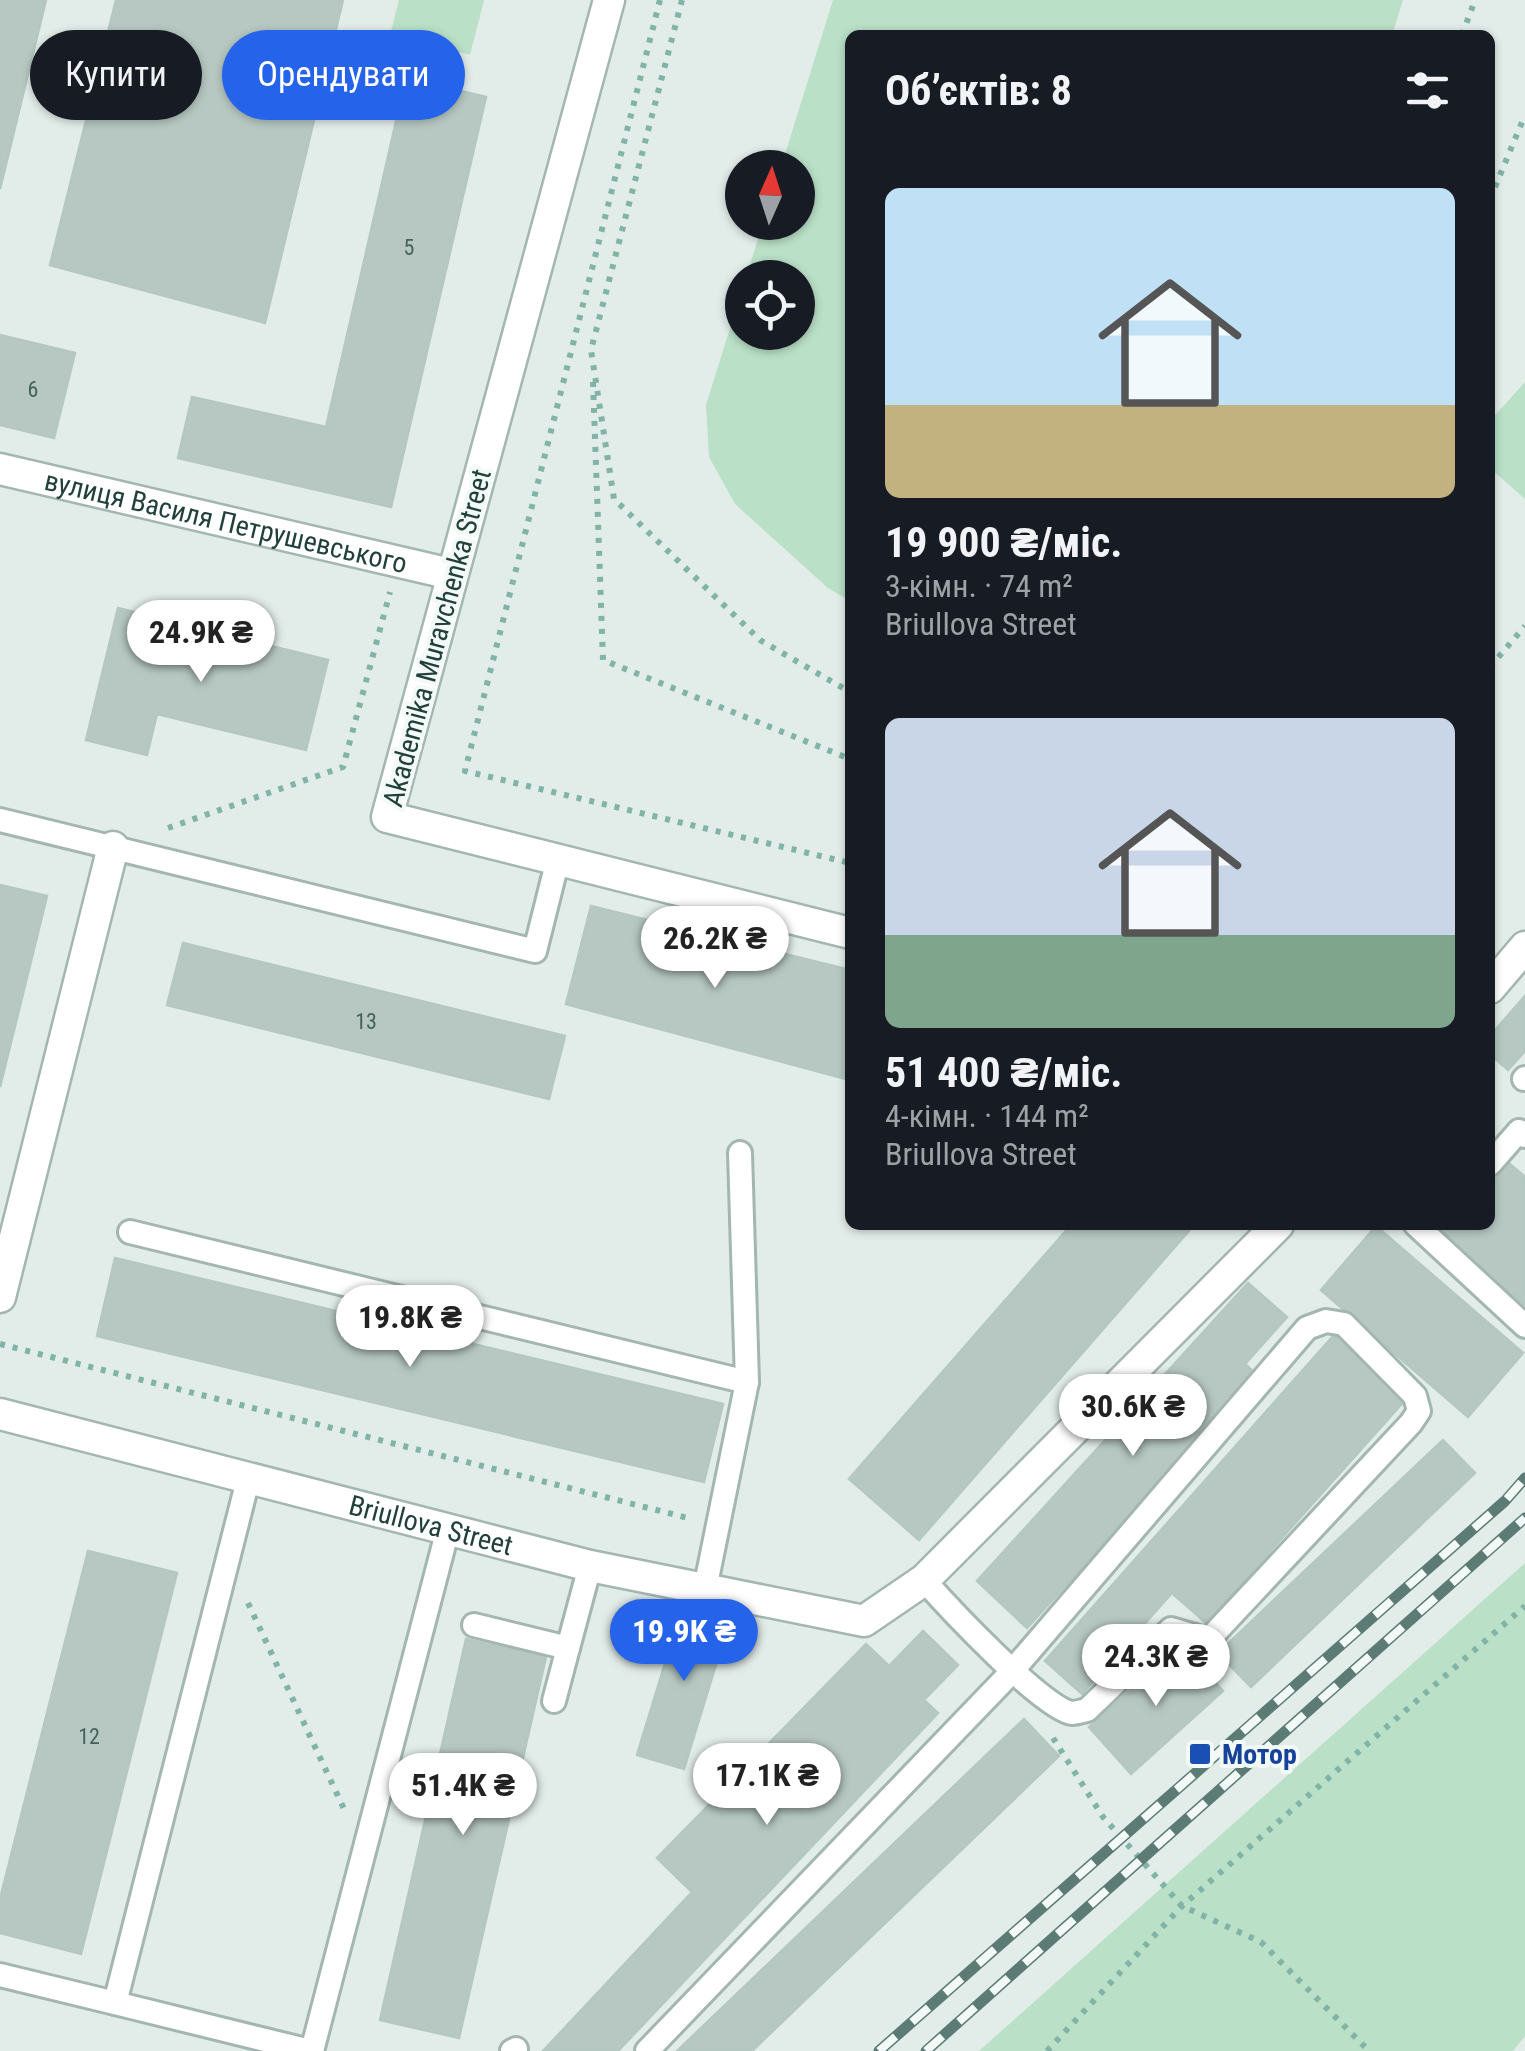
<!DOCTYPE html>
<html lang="uk">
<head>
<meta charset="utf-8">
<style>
	body { margin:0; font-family:"Roboto Condensed",sans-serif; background:#20242c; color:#f1f3f6; height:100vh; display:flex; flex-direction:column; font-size:38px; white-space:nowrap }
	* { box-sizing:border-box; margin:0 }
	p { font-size:32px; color:#9ea1a6 }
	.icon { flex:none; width:55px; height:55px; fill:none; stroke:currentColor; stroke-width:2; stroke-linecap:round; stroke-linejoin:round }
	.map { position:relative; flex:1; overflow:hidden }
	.side { position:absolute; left:845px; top:30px; width:650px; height:1200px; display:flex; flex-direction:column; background:#171b24; border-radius:15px; box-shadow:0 2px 8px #0004 }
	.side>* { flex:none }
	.hud { position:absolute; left:30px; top:30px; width:665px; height:90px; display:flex; gap:20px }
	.needle { width:65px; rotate:3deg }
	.fabs { position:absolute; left:725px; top:150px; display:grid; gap:20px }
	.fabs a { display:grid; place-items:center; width:90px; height:90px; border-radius:50%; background:#171b24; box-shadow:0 2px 8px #0004; font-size:50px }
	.price { position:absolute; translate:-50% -85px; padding:0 22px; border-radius:35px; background:#fff; color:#222; font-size:32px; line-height:65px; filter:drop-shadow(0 2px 5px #0008) }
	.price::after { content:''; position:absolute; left:50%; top:60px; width:30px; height:22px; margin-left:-15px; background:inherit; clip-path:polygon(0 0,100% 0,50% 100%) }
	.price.on { background:#2563eb; color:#fff }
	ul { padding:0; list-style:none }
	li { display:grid; align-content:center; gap:20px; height:530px; padding:0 40px }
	li span { display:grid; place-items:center; height:310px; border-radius:15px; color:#555 }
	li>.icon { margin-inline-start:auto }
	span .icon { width:180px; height:180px; fill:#fffc; stroke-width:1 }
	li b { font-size:42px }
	h2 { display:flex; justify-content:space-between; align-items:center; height:120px; padding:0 40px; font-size:42px }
	.chip { padding:0 35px; border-radius:45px; background:#171b24; box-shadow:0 2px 8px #0004; font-size:35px; line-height:90px }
	.chip.on { background:#2563eb; color:#fff }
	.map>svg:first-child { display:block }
	.green { fill:#bae0c7 }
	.building { fill:#b7c8c2; stroke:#b4c7c1; stroke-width:2.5 }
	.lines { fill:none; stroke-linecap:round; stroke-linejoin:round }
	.service-casing { stroke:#a4b6b1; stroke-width:28 }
	.minor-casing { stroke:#a4b6b1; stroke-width:35 }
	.path { stroke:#81b3a7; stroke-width:6; stroke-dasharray:5 8; stroke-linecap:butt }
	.service { stroke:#fff; stroke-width:22 }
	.minor { stroke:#fff; stroke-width:30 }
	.rail-casing { stroke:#5c7b75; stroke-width:11 }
	.rail { stroke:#f3f9f7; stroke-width:8; stroke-dasharray:22; stroke-linecap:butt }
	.transit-dot { fill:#1a4fb4; stroke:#f3f9f7; stroke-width:4 }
	.labels { text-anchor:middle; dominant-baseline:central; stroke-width:8; stroke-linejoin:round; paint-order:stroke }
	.number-label { font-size:22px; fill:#46625c }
	.street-label { font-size:28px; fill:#21403a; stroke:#f3f9f7 }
	.transit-label { font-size:28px; font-weight:bold; fill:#164399; stroke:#f3f9f7; text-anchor:start }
</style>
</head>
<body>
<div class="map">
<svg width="1525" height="2051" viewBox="0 0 1525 2051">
	<rect width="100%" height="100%" fill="#e2ede9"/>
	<g class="green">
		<polygon points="399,0 484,0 470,55 390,35"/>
		<polygon points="833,0 1403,0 1392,35 850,35 850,601 828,588 735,504 709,457 706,405 742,290 742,332 798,332 798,278 746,277 763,223 798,222 798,168 781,167"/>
		<polygon points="1525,382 1525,499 1490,468 1490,421"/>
		<polygon points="1525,1563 1525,2036 1513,2051 979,2051"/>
	</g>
	<g class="building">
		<polygon points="0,0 46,0 0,189"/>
		<polygon points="116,0 343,0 265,323 50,265"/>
		<polygon points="406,78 486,97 391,507 178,458 192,397 326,427"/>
		<polygon points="0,335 75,353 54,438 0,425"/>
		<polygon points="118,608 328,660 306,750 157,714 147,755 86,740"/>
		<polygon points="0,885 47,896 0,1087"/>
		<polygon points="591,906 850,970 850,1080 566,1004"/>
		<polygon points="183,943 565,1036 549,1099 167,1005"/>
		<polygon points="1525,996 1525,1051 1508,1070 1490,1054 1490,1036"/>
		<polygon points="1504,1159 1525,1177 1525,1305 1441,1234 1448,1225 1490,1225 1490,1176"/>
		<polygon points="1071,1225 1194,1225 919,1540 849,1479"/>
		<polygon points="1376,1226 1523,1353 1468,1417 1321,1290"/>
		<polygon points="115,1258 723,1404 704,1482 97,1336"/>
		<polygon points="1248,1283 1287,1317 1245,1364 1257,1375 1027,1628 977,1581"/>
		<polygon points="1334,1335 1406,1399 1206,1623 1172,1593 1082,1694 1045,1661"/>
		<polygon points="1443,1440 1475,1473 1251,1687 1218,1653"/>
		<polygon points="88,1551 177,1573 81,1954 0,1933 0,1899"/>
		<polygon points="685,1598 732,1612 684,1769 637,1755"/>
		<polygon points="923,1631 958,1665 924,1700 938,1713 618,2051 543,2051 692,1892 657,1858 866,1644 889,1666"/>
		<polygon points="466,1639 546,1657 459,2038 380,2020"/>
		<polygon points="1181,1645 1223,1691 1131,1774 1089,1727"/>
		<polygon points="1024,1719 1059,1756 752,2051 677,2051"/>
	</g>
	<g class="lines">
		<defs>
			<g id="service">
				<polyline points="0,820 535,951 558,859"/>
				<polyline points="1524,1079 1525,1078"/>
				<polyline points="740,1153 747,1382"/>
				<polyline points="1490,1164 1519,1131 1525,1136"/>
				<polyline points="1416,1225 1525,1326"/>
				<polyline points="130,1232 747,1382 705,1589"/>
				<polyline points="249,1476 115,2003 310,2051"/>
				<polyline points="474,1625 568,1648 590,1566"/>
				<polyline points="554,1701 568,1648"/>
				<polyline points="0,1975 115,2003"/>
				<polyline points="312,2051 448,1529"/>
				<polyline points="512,2051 516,2049"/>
				<path d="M647,2051l354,-368 12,-13 294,-342 19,-7 18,3 71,72 4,15 -8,12 -199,213 -7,3 -34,-10 -84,81c-5,1 -10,3 -15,3 -29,-4 -125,-107 -148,-133"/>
			</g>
			<g id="minor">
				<polyline points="609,0 387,817 850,933"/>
				<path id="s1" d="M0,469l451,105"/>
				<polyline points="1490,988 1525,947"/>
				<polyline points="0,1297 113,847"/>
				<path id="s2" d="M0,1414l590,152 274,55 60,-41 354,-355"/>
			</g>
		</defs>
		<use href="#service" class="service-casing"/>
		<use href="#minor" class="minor-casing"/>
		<g class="path">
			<polyline points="660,0 465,771 850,863"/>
			<polyline points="682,0 591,350 614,499 760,640 850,692"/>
			<polyline points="1462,35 1475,0"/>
			<polyline points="1490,199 1525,115"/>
			<polyline points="593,382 603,660 850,759"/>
			<polyline points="1490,667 1525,626"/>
			<polyline points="168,828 343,767 390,592"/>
			<polyline points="0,1344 692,1519"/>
			<polyline points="248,1603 344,1809"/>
			<polyline points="1053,1738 1103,1817 1182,1906 1261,1942 1369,2051"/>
			<polyline points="1047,2051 1182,1906 1525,1606"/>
		</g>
		<use href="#service" class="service"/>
		<use href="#minor" class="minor"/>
		<defs>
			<g id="rail">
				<polyline points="879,2051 1505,1501 1525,1478"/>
				<polyline points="926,2051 1525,1518"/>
			</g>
		</defs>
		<use href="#rail" class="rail-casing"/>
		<use href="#rail" class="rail"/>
	</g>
	<rect class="transit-dot" x="1188" y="1742" width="24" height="24" rx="5"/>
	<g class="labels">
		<g class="number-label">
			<text x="409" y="247">5</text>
			<text x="33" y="389">6</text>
			<text x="366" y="1021">13</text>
			<text x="89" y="1736">12</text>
		</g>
		<g class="street-label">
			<text stroke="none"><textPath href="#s1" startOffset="232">вулиця Василя Петрушевського</textPath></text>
			<text transform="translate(437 638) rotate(-75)">Akademika Muravchenka Street</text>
			<text stroke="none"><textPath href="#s2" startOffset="445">Briullova Street</textPath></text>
		</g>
		<g class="transit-label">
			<text x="1222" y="1754">Мотор</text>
		</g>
	</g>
</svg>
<div class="fabs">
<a><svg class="needle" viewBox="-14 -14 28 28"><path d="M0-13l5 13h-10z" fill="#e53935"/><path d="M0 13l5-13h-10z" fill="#9ea1a6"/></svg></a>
<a><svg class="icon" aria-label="locate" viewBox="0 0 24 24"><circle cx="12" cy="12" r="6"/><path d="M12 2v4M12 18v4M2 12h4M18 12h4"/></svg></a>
</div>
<b class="price" style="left:201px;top:685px">24.9K ₴</b>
<b class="price" style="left:715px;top:991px">26.2K ₴</b>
<b class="price" style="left:410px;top:1370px">19.8K ₴</b>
<b class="price" style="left:1133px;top:1459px">30.6K ₴</b>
<b class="price on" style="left:684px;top:1684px">19.9K ₴</b>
<b class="price" style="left:1156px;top:1709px">24.3K ₴</b>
<b class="price" style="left:767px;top:1828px">17.1K ₴</b>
<b class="price" style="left:463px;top:1838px">51.4K ₴</b>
<div class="hud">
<a class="chip">Купити</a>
<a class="chip on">Орендувати</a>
</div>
<section class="side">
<h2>Об’єктів: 8<svg class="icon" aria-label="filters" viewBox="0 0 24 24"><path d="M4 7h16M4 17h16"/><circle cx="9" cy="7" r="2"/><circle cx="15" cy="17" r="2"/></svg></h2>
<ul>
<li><span style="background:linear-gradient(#bfe0f5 70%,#c2b280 0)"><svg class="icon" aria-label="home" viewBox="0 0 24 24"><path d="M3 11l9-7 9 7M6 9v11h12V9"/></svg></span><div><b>19 900 ₴/міс.</b><p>3-кімн. · 74 m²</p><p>Briullova Street</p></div></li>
<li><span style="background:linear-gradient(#c9d6e8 70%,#7fa58c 0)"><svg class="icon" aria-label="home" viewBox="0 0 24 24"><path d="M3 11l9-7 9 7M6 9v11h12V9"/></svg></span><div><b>51 400 ₴/міс.</b><p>4-кімн. · 144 m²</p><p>Briullova Street</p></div></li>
</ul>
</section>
</div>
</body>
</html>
